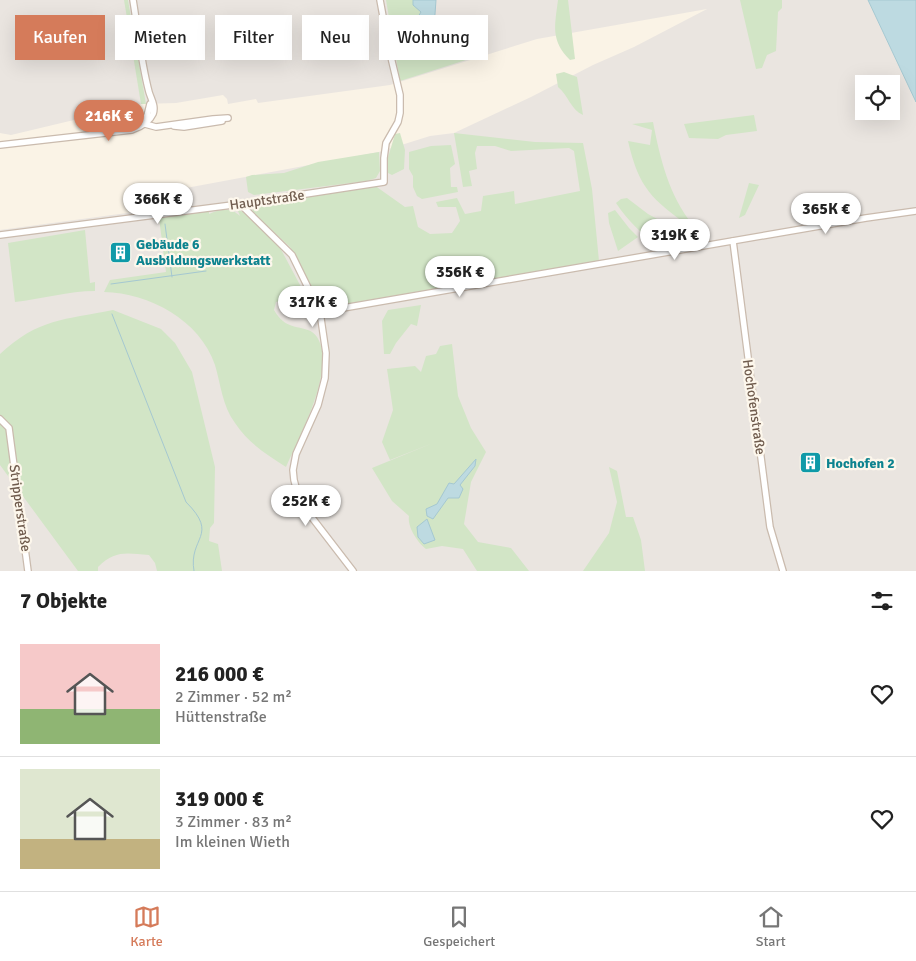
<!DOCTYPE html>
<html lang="de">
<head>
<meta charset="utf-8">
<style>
	body { margin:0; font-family:Signika,sans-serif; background:#f2f2f2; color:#222; height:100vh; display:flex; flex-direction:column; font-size:19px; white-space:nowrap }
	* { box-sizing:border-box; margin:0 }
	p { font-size:16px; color:#767676 }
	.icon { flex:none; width:28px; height:28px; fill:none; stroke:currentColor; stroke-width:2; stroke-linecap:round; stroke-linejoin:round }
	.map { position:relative; height:571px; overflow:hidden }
	.details { display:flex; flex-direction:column; background:#fff; flex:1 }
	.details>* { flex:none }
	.guide { position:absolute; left:15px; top:15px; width:500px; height:45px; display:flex; gap:10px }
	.fabs { position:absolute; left:855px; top:75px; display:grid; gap:10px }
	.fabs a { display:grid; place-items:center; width:45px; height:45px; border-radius:0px; background:#fff; box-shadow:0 5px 20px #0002; font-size:25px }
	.price { position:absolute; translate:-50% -42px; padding:0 11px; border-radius:18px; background:#fff; color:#222; font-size:16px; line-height:32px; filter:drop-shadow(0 1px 2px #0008) }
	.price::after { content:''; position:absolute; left:50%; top:30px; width:15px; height:11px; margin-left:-8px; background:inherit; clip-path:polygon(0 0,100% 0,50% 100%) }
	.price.active { background:#d57b5a; color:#fff }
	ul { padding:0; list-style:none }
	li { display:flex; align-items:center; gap:15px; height:125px; padding:0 20px }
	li+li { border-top:1px solid #e0e0e0 }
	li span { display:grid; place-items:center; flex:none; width:140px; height:100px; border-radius:0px; color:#555 }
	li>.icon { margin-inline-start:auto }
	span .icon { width:60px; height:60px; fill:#fffc; stroke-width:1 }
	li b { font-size:21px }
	h2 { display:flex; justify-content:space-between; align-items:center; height:60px; padding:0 20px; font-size:21px }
	.pill { padding:0 18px; border-radius:0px; background:#fff; box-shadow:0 5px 20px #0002; font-size:18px; line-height:45px }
	.pill.active { background:#d57b5a; color:#fff }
	.tab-bar { display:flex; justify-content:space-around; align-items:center; height:70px; border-top:1px solid #e0e0e0; background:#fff; font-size:14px; color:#767676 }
	.tab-bar a { display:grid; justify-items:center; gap:2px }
	.tab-bar .active { color:#d57b5a }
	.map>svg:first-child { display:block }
	.industrial { fill:#eae5e0; fill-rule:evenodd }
	.green { fill:#d2e5c6 }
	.water { fill:#bddae1; stroke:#a5c8d1 }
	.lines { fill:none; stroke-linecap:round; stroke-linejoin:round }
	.stream { stroke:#a5c8d1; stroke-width:1 }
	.street-casing { stroke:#cabbae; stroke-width:8 }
	.street { stroke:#fff; stroke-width:5.5 }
	.labels { text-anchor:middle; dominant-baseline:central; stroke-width:4.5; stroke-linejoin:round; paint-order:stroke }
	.street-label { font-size:14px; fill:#705c4e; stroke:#fdf7ec }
	.culture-label { font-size:14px; font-weight:bold; fill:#0d838f; stroke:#fdf7ec; text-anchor:start }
</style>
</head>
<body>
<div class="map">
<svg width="916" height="571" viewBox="0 0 916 571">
	<rect width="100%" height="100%" fill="#faf3e6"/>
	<path class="industrial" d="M0,0h868l48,102v469h-916v-341l164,-22 6,-17 209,-39 51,-16 24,-3 77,-36 62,-32 41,-18 73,-38 -170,30 -147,46 -132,18 -2,-4 -28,5 -1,-5 -4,-4 -47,8 -35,1 -130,31 -11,-2zM864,84h27v27h-27z"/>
	<g class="green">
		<polygon points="124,0 128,0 146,104 141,104"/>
		<polygon points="386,0 413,0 413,5 421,12 416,20 431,31 434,28 442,45 443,53 487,49 488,53 400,81"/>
		<path d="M558,0h10l7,59 -5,1c-20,-20 -15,-35 -12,-60z"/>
		<polygon points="740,0 782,0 782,8 778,12 776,51 767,55 762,68 756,69"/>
		<path d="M564,72l13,5 6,38c-12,-5 -15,-20 -25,-28l-2,-13z"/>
		<polygon points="754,115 757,131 726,135 718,139 689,138 684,124"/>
		<path d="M653,122c7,36 16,74 40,103l-3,2c-38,-28 -51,-38 -62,-86l22,4 2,-15 -20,-6z"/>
		<polygon points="400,133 405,150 404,169 392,175 388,173 387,161 395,134"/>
		<polygon points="454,133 535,142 583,143 592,189 599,261 334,306 326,304 319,300 290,247 252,212 254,205 374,185 405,207 413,206 418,227 430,234 452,233 460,221 456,207 438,207 436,202 457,198 465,214 481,211 483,196 514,191 515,204 580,191 574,151 569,148 511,151 495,146 477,146 475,153 477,169 469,171 472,186 463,187"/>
		<polygon points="451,145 455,164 450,168 451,187 457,187 458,192 422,199 417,196 413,187 413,176 409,169 409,152 431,146"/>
		<polygon points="379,152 380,171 376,178 367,181 254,195 248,192 246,177 252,175 284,173 318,162"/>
		<polygon points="749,183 759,185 745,215 739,218"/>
		<path d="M627,198l21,16 35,19 -26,12c-16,-12 -29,-24 -41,-42l5,-4z"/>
		<path d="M233,207l10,5 34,30 38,71 -4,1 -28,-14 -7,2 -2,8c14,25 33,12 43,27 20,31 -18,100 -31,130 -20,-13 -38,-24 -51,-44 -13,-18 -14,-38 -20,-58 -15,-45 -66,-72 -111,-73l6,-12 56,-8 -7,-54 50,-7v3c11,-5 22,-7 31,2l-2,-5 -13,-3z"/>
		<polygon points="615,210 629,228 638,237 618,251 609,223 608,213"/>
		<path d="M85,230l5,53 5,-1v9c-26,0 -54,8 -80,11l-7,-59z"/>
		<polygon points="421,305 417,326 411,324 396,343 390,354 384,354 382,321 388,310"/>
		<path d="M113,310l48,19 14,14 17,29 23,95 -1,56 -4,5 -1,13 9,3 4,27h-65l-2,-8 -6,-8c-23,-2 -34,-5 -51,12v4h-20l-78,-106v-111c39,-36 64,-34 113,-44z"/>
		<path d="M452,344l6,52 13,32 15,24 -15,30 -7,42 14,18 33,6 18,23h-52l-14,-22 -21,-3 -16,3c-8,-6 -19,-22 -17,-33l-17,-15 -20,-33 61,-25 -43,17 -8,-18 11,-32 -6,-41 28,-3 6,6 5,-16 10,-2 4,-8z"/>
		<polygon points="609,467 617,471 626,517 633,517 641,540 645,571 583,571 609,533 617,502"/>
	</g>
	<g class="water">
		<polygon points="413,0 436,0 434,28 431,31 416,20 421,12 413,5"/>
		<polygon points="868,0 916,0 916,102"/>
		<polygon points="476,459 475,466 460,485 463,489 459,498 448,498 433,519 427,516 426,509 437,504 449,483 454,484"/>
		<polygon points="427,519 435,540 424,544 418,537 417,527"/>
	</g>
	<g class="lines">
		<g class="stream">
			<polyline points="165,224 172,277"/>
			<polyline points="111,284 206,271"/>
			<path d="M112,314l74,188c34,34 2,35 8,69"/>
		</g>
		<defs>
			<g id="street">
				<polyline points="145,124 156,127 213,119 228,118"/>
				<polyline points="174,126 184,127 222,121"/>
				<polyline points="130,127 147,116 150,104"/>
				<path d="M0,145l132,-15c9,-3 17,-7 21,-16 3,-8 -2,-15 -4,-22 -8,-30 -11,-62 -16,-92"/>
				<polyline points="240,204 292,255 320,312 326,353 325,378 318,405 296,454 293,470 294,480 300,502 353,571"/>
				<polyline points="0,235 240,204 384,182 384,158 386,143 398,122 400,113 400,95 389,49 380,0"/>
				<polyline points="733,241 770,527 783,571"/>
				<polyline points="320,312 866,218 916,211"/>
				<polyline points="0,419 9,428 10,436 28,571"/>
			</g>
		</defs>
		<use href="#street" class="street-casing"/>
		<use href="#street" class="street"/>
	</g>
	<defs>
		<symbol id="building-square" viewBox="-11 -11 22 22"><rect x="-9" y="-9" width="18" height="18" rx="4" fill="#0f9aa8" stroke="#fdf7ec"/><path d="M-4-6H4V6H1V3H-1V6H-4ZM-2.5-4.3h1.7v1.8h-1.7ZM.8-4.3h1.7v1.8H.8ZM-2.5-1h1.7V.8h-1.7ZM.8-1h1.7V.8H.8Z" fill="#fff"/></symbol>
	</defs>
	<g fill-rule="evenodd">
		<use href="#building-square" x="108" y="240" width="25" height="25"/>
		<use href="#building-square" x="798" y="450" width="25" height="25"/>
	</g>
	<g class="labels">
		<g class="street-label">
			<text transform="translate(267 200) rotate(-8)">Hauptstraße</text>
			<text transform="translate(754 407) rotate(82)">Hochofenstraße</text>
			<text transform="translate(20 508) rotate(82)">Stripperstraße</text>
		</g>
		<g class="culture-label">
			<text x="136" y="244">Gebäude 6<tspan x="136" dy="16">Ausbildungswerkstatt</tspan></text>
			<text x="826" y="463">Hochofen 2</text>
		</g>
	</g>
</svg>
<div class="fabs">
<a><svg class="icon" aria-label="locate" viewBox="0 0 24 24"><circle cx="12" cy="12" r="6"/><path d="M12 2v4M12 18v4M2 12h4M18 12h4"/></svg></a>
</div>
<b class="price active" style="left:109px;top:142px">216K €</b>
<b class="price" style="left:158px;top:225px">366K €</b>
<b class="price" style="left:826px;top:235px">365K €</b>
<b class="price" style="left:675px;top:261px">319K €</b>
<b class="price" style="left:460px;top:298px">356K €</b>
<b class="price" style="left:313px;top:328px">317K €</b>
<b class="price" style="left:306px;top:527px">252K €</b>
<div class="guide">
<a class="pill active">Kaufen</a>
<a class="pill">Mieten</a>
<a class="pill">Filter</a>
<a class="pill">Neu</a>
<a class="pill">Wohnung</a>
</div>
</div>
<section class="details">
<h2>7 Objekte<svg class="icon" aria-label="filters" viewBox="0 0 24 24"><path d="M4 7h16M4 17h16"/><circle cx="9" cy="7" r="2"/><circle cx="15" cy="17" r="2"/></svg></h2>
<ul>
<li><span style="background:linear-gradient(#f6c9c9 65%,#8fb573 0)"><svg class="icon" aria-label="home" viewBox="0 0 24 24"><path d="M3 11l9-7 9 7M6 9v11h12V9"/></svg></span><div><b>216 000 €</b><p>2 Zimmer · 52 m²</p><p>Hüttenstraße</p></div><svg class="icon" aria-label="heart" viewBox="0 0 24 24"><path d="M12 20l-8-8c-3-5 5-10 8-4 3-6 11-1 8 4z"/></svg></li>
<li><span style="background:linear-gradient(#dfe7d0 70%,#c2b280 0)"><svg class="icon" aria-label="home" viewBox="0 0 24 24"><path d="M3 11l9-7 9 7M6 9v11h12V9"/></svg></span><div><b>319 000 €</b><p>3 Zimmer · 83 m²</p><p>Im kleinen Wieth</p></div><svg class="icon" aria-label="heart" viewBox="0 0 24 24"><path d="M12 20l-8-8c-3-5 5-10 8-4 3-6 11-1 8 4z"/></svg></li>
</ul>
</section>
<nav class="tab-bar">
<a class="active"><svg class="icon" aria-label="map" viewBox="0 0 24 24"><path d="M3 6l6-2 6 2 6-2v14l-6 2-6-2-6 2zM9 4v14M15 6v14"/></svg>Karte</a>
<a><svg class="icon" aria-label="saved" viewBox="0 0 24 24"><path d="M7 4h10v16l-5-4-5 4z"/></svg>Gespeichert</a>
<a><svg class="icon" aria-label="home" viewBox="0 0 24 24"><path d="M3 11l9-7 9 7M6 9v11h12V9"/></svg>Start</a>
</nav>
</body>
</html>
